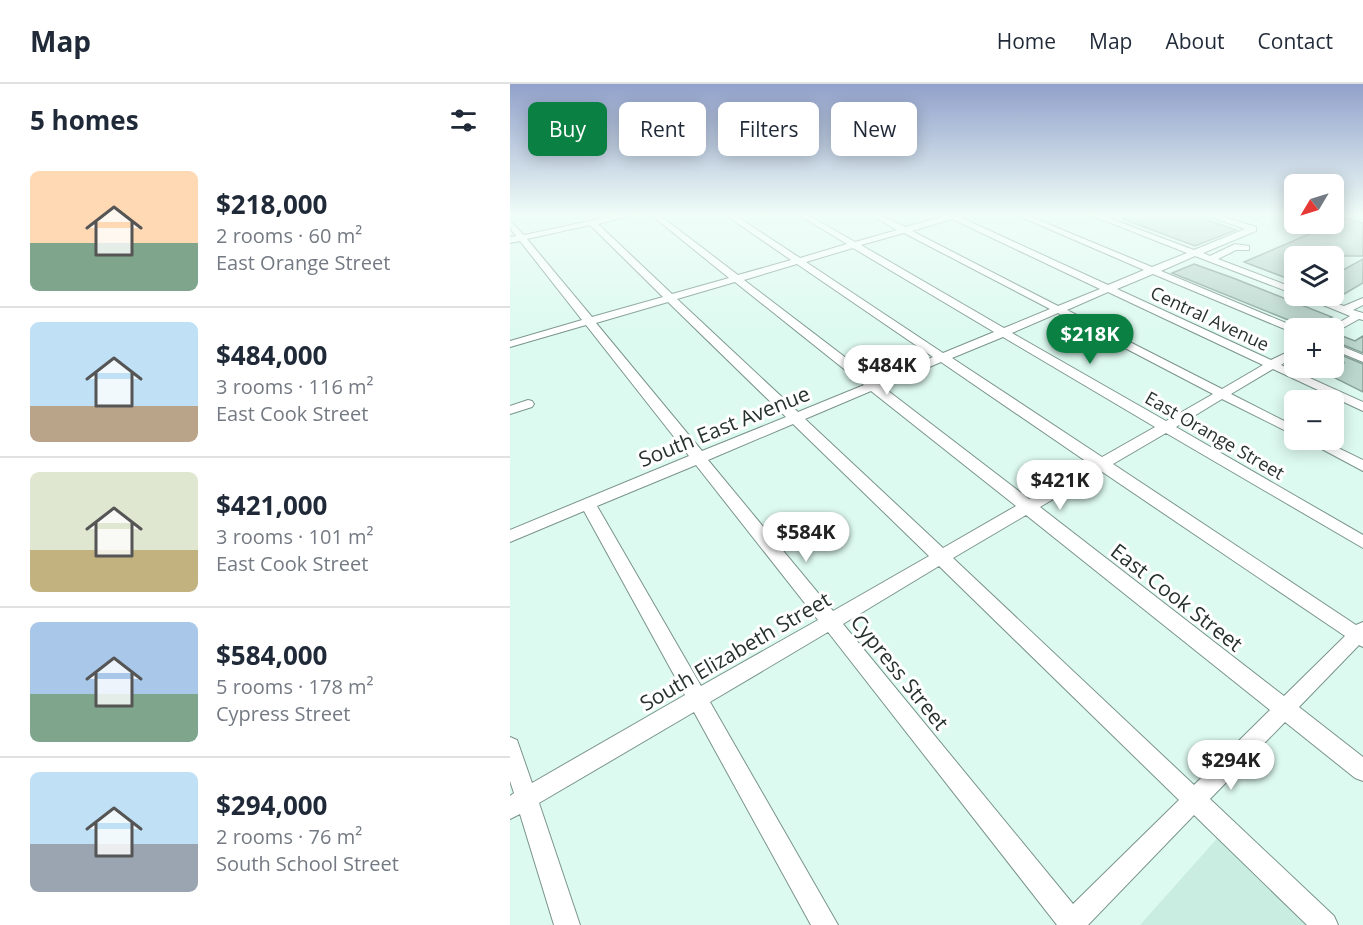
<!DOCTYPE html>
<html lang="en">
<head>
<meta charset="utf-8">
<style>
	body { margin:0; font-family:"Open Sans",sans-serif; background:#f2f2f3; color:#1f2937; height:100vh; display:flex; flex-direction:column; font-size:22px; white-space:nowrap }
	* { box-sizing:border-box; margin:0 }
	p { font-size:20px; color:#747a83 }
	.icon { flex:none; width:33px; height:33px; fill:none; stroke:currentColor; stroke-width:2; stroke-linecap:round; stroke-linejoin:round }
	.map { position:relative; flex:1; overflow:hidden }
	.details { display:flex; flex-direction:column; background:#fff; width:510px }
	.details>* { flex:none }
	.banner { position:absolute; left:18px; top:18px; width:570px; height:54px; display:flex; gap:12px }
	.needle { width:39px; rotate:232deg }
	.tools { position:absolute; left:774px; top:90px; display:grid; gap:12px }
	.tools a { display:grid; place-items:center; width:60px; height:60px; border-radius:9px; background:#fff; box-shadow:0 3px 15px #0003; font-size:30px }
	.price { position:absolute; translate:-50% -51px; padding:0 14px; border-radius:21px; background:#fff; color:#222; font-size:20px; line-height:39px; filter:drop-shadow(0 2px 3px #0008) }
	.price::after { content:''; position:absolute; left:50%; top:36px; width:18px; height:14px; margin-left:-9px; background:inherit; clip-path:polygon(0 0,100% 0,50% 100%) }
	.price.on { background:#0b8043; color:#fff }
	ul { padding:0; list-style:none }
	li { display:flex; align-items:center; gap:18px; height:150px; padding:0 30px }
	li+li { border-top:2px solid #e0e1e3 }
	li span { display:grid; place-items:center; flex:none; width:168px; height:120px; border-radius:9px; color:#555 }
	li>.icon { margin-inline-start:auto }
	span .icon { width:72px; height:72px; fill:#fffc; stroke-width:1 }
	li b { font-size:26px }
	h2 { display:flex; justify-content:space-between; align-items:center; height:72px; padding:0 30px; font-size:26px }
	.pill { padding:0 21px; border-radius:9px; background:#fff; box-shadow:0 3px 15px #0003; font-size:21px; line-height:54px }
	.pill.on { background:#0b8043; color:#fff }
	header { display:flex; align-items:center; gap:36px; box-sizing:border-box; height:84px; padding:0 30px; background:#fff; border-bottom:2px solid #e0e1e3 }
	header strong { font-size:28px }
	nav { display:flex; gap:33px; margin-inline-start:auto; font-size:21px }
	main { display:flex; flex:1; min-height:0 }
	.map>svg:first-child { display:block }
	.built { fill:#c9ede1 }
	.building { fill:#bad6cd; stroke:#86a098; stroke-width:1.5 }
	.lines { fill:none; stroke-linecap:round; stroke-linejoin:round }
	.minor-casing { stroke:#7a948b; stroke-width:2 }
	.minor { fill:#fff; fill-rule:evenodd }
	.labels { text-anchor:middle; dominant-baseline:central; stroke-width:6; stroke-linejoin:round; paint-order:stroke }
	.far-street-label { font-size:18px; fill:#27322e; stroke:#fff }
	.street-label { font-size:21px; fill:#27322e; stroke:#fff }
</style>
</head>
<body>
<header>
<strong>Map</strong>
<nav><a>Home</a><a>Map</a><a>About</a><a>Contact</a></nav>
</header>
<main>
<section class="details">
<h2>5 homes<svg class="icon" aria-label="filters" viewBox="0 0 24 24"><path d="M4 7h16M4 17h16"/><circle cx="9" cy="7" r="2"/><circle cx="15" cy="17" r="2"/></svg></h2>
<ul>
<li><span style="background:linear-gradient(#ffd9b3 60%,#7fa58c 0)"><svg class="icon" aria-label="home" viewBox="0 0 24 24"><path d="M3 11l9-7 9 7M6 9v11h12V9"/></svg></span><div><b>$218,000</b><p>2 rooms · 60 m²</p><p>East Orange Street</p></div></li>
<li><span style="background:linear-gradient(#bfe0f5 70%,#b9a48a 0)"><svg class="icon" aria-label="home" viewBox="0 0 24 24"><path d="M3 11l9-7 9 7M6 9v11h12V9"/></svg></span><div><b>$484,000</b><p>3 rooms · 116 m²</p><p>East Cook Street</p></div></li>
<li><span style="background:linear-gradient(#dfe7d0 65%,#c2b280 0)"><svg class="icon" aria-label="home" viewBox="0 0 24 24"><path d="M3 11l9-7 9 7M6 9v11h12V9"/></svg></span><div><b>$421,000</b><p>3 rooms · 101 m²</p><p>East Cook Street</p></div></li>
<li><span style="background:linear-gradient(#a9c7e8 60%,#7fa58c 0)"><svg class="icon" aria-label="home" viewBox="0 0 24 24"><path d="M3 11l9-7 9 7M6 9v11h12V9"/></svg></span><div><b>$584,000</b><p>5 rooms · 178 m²</p><p>Cypress Street</p></div></li>
<li><span style="background:linear-gradient(#bfe0f5 60%,#9aa5b1 0)"><svg class="icon" aria-label="home" viewBox="0 0 24 24"><path d="M3 11l9-7 9 7M6 9v11h12V9"/></svg></span><div><b>$294,000</b><p>2 rooms · 76 m²</p><p>South School Street</p></div></li>
</ul>
</section>
<div class="map">
<svg width="853" height="841" viewBox="0 0 853 841">
	<rect width="100%" height="100%" fill="#ddfaf0"/>
	<polygon class="built" points="711,750 805,841 630,841"/>
	<g class="building">
		<polygon points="629,130 680,130 726,146 685,162 613,135"/>
		<polygon points="837,134 853,139 853,172 784,172 784,197 734,178"/>
		<polygon points="853,175 853,199 824,216 824,191"/>
		<polygon points="684,180 723,194 822,233 808,241 805,240 798,244 662,189"/>
		<polygon points="827,250 845,257 853,252 853,269 824,257 824,251"/>
		<polygon points="824,268 853,280 853,308 817,290 834,279 824,275"/>
	</g>
	<g class="lines">
		<defs>
			<g id="minor">
				<path d="M113,130h13l-38,10 74,70 57,-16 -79,-64h8l80,61 53,-15 -67,-46h9l67,44 47,-14 -50,-30h9l49,28 42,-12 -28,-16h9l27,13 40,-11 -2,-2h22l-5,3 148,68 36,-15 -130,-56h10l128,53 35,-14 -99,-39h10l96,36 51,-21 -41,-15h10l42,13v4l-53,22 7,3 25,-12 14,2v4h-13l-18,9 76,29v6l-99,-38 -34,15 137,57h-4v5l-141,-59 -36,15 154,71 23,-11v7l-13,9 82,37v9l-90,-42 -42,25 63,32v9l-72,-36 -46,28 187,108v13l-197,-115 -53,31 243,161 7,-3v25l-4,-2 -60,62 64,50v24l-8,-3 -70,-56 -75,77 124,117 4,9h-31l-113,-110 -106,110h-31l-229,-293 -118,70 128,223h-27l-117,-213 -155,91 41,122h-26l-34,-111 -10,5v-23l4,-3 -4,-12v-44l7,3 15,43 153,-88 -101,-184 -74,31v-12l179,-74 -103,-131 -76,22v-6l72,-21 -62,-79 -10,2v-6l6,-1 -6,-8v-7l14,14zM442,135l148,70 -42,17 -146,-75zM80,141l73,72 -71,20 -65,-78zM394,149l146,76 -46,19 -143,-83zM343,164l141,84 -51,21 -137,-91zM287,180l136,93 -58,23 -131,-100zM225,198l129,103 -66,27 -121,-113zM598,208l155,73 -41,24 -155,-79zM158,218l118,115 -84,34 -106,-128zM548,229l155,81 -47,27 -154,-88zM493,253l152,90 -53,30 -150,-99zM431,278l149,102 -61,35 -146,-112zM361,307l145,115 -73,42 -138,-129zM283,340l136,132 -96,55 -125,-151zM186,381l122,155 -117,66 -104,-180zM591,387l244,165 -61,60 -244,-189zM516,431l244,195 -76,75 -241,-227zM429,482l240,234 -106,104 -230,-280z"/>
				<polygon points="734,130 745,130 752,133 748,135"/>
				<polygon points="791,212 804,212 834,222 853,214 853,221 843,226 853,229 853,236 849,235 824,249 824,244 820,244 840,232"/>
				<polygon points="824,259 853,271 853,278 824,266"/>
				<polygon points="18,316 22,317 24,320 22,323 0,330 0,322"/>
				<polygon points="795,356 812,356 853,376 853,387"/>
			</g>
		</defs>
		<use href="#minor" class="minor-casing"/>
		<use href="#minor" class="minor"/>
	</g>
	<linearGradient id="sky" x2="0" y2="1"><stop stop-color="#91a1ca"/><stop offset="0.53" stop-color="#f0fdf8"/><stop offset="1" stop-color="#f0fdf8" stop-opacity="0"/></linearGradient>
	<rect width="853" height="247" fill="url(#sky)"/>
	<g class="labels">
		<g class="far-street-label">
			<text transform="translate(700 234) rotate(25)">Central Avenue</text>
			<text transform="translate(705 351) rotate(30)">East Orange Street</text>
		</g>
		<g class="street-label">
			<text transform="translate(214 342) rotate(-22)">South East Avenue</text>
			<text transform="translate(667 513) rotate(38)">East Cook Street</text>
			<text transform="translate(225 567) rotate(-30)">South Elizabeth Street</text>
			<text transform="translate(390 588) rotate(51)">Cypress Street</text>
		</g>
	</g>
</svg>
<div class="tools">
<a><svg class="needle" viewBox="-14 -14 28 28"><path d="M0-13l5 13h-10z" fill="#e53935"/><path d="M0 13l5-13h-10z" fill="#747a83"/></svg></a>
<a><svg class="icon" aria-label="layers" viewBox="0 0 24 24"><path d="M12 4l9 5-9 5-9-5zM3 14l9 5 9-5"/></svg></a>
<a>+</a>
<a>−</a>
</div>
<b class="price on" style="left:580px;top:281px">$218K</b>
<b class="price" style="left:377px;top:312px">$484K</b>
<b class="price" style="left:550px;top:427px">$421K</b>
<b class="price" style="left:296px;top:479px">$584K</b>
<b class="price" style="left:721px;top:707px">$294K</b>
<div class="banner">
<a class="pill on">Buy</a>
<a class="pill">Rent</a>
<a class="pill">Filters</a>
<a class="pill">New</a>
</div>
</div>
</main>
</body>
</html>
